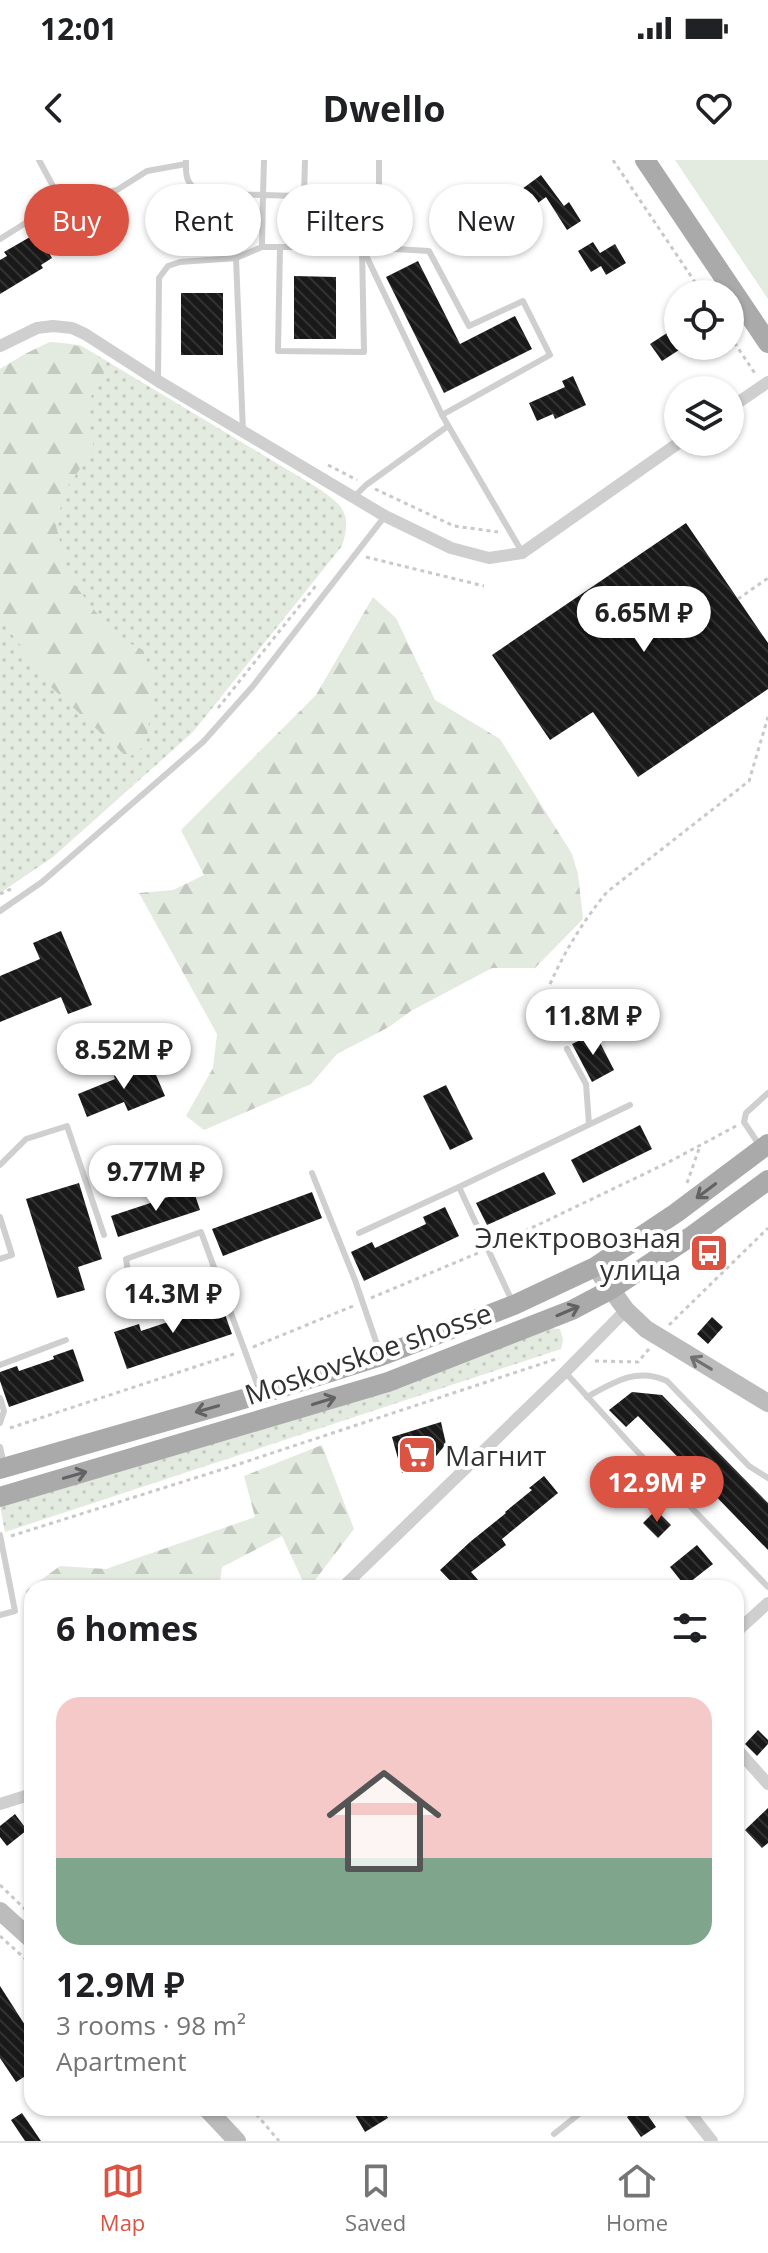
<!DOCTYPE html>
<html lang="en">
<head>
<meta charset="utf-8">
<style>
	body { margin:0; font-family:"Open Sans",sans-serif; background:#f2f2f2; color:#202124; height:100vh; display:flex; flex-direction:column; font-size:30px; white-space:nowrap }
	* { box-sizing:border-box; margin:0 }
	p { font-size:26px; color:#757577 }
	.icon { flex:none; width:44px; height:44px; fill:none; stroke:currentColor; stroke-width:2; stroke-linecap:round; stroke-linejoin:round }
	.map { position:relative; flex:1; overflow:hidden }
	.sheet { position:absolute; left:24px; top:1420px; width:720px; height:536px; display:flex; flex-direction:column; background:#fff; border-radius:24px; box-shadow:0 2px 6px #0004 }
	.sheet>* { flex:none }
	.guide { position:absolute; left:24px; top:24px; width:720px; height:72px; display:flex; gap:16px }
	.controls { position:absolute; left:664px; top:120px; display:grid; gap:16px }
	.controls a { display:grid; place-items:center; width:80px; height:80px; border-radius:50%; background:#fff; box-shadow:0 2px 6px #0004; font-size:40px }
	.price { position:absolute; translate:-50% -68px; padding:0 18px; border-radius:28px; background:#fff; color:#222; font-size:26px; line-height:52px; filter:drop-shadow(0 2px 4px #0008) }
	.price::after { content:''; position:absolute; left:50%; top:48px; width:24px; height:18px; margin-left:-12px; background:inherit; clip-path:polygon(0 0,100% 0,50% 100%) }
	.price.on { background:#da5343; color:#fff }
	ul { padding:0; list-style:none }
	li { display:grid; align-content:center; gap:16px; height:424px; padding:0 32px }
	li+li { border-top:2px solid #e0e0e0 }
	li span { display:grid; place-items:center; height:248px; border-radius:24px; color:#555 }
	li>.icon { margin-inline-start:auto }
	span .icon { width:144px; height:144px; fill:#fffc; stroke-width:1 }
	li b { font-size:34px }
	h2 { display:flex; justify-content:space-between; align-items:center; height:96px; padding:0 32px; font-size:34px }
	.tag { padding:0 28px; border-radius:36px; background:#fff; box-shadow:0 2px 6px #0004; font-size:28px; line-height:72px }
	.tag.on { background:#da5343; color:#fff }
	.status { display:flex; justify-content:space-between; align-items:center; height:56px; padding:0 40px; background:#fff; direction:ltr }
	.status svg { height:22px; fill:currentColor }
	header { display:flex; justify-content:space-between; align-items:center; height:104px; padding:0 32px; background:#fff; font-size:36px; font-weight:700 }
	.dock { display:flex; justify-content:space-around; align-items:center; height:112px; border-top:2px solid #e0e0e0; background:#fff; font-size:22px; color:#757577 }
	.dock a { display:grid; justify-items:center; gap:4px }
	.dock .on { color:#da5343 }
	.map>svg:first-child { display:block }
	.grass { fill:url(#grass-dots) }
	.forest { fill:url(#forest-firs) }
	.garden { fill:#e3eadf }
	.building { fill:url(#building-back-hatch) }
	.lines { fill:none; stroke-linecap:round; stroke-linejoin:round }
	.path { stroke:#c9c9c9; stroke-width:3; stroke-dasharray:4 4; stroke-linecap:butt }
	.lane { stroke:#cfcfcf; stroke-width:6 }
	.street { stroke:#cfcfcf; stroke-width:12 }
	.secondary { stroke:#bcbcbc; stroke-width:18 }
	.primary { stroke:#aaa; stroke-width:20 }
	.oneway { stroke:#626262 }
	.oneway2 { stroke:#707070 }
	.labels { text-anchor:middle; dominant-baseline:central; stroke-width:8; stroke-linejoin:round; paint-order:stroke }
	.poi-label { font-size:28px; fill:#323232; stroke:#fff; text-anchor:end }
	.street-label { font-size:28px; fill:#323232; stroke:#fff }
</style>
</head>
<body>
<div class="status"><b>12:01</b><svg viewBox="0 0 49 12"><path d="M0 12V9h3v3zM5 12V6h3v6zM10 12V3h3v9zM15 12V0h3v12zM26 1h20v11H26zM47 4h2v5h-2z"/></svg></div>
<header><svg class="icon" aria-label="back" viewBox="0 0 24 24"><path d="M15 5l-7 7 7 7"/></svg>Dwello<svg class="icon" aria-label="heart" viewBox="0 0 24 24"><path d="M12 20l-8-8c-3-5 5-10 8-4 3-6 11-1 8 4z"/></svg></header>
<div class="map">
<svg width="768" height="1981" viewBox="0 0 768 1981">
	<defs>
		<pattern id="grass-dots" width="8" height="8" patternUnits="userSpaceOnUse" patternTransform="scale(2)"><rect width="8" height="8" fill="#e3eadf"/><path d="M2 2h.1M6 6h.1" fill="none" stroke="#c3c9c0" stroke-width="1.8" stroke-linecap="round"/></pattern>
		<pattern id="forest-firs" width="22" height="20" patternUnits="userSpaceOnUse" patternTransform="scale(2)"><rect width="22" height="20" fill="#e3eadf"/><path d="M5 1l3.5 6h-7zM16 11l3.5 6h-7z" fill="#c3c9c0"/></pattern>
		<pattern id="building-back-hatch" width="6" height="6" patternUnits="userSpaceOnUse" patternTransform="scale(2)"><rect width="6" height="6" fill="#191919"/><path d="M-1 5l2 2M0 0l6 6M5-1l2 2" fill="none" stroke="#323232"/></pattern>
	</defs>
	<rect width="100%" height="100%" fill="#fff"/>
	<g class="grass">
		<path d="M50,182l30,3 238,143c26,18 34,26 24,58l-149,186 -140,125 -53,36v-524l27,-16z"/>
		<polygon points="549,1168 560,1169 563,1180 561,1189 5,1372 0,1346"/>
	</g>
	<g class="forest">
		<path d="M50,182c24,2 42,5 57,25l-21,39 8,43 -29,41 -9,36 14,53 44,56 29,15 11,32 -8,63 -18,13 -76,-70 -52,-70v-249l27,-16z"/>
		<polygon points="373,437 396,458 435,540 500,579 572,694 578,714 583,759 535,808 492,808 411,851 389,867 337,894 311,924 204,970 186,956 213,908 217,874 139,733 173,730 204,715 181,670 316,535"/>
		<polygon points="322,1285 354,1369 309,1428 306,1428 282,1376 222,1407 219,1428 32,1428 32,1455 26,1431 60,1406 106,1409 255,1357 244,1316"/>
	</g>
	<polygon class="garden" points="675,0 768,0 768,139"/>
	<g class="building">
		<polygon points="541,15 564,46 569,42 581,61 567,70 546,37 531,48 518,32"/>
		<polygon points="462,32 472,46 449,61 440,47"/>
		<polygon points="37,73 52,98 41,105 43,108 0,134 0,100 7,96 4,92"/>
		<polygon points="593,82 600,93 615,84 626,103 606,115 601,106 591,112 578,91"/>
		<polygon points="418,101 460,184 515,156 532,189 444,233 386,117"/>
		<polygon points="294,116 336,117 336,179 294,179"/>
		<rect x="181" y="133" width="42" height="62"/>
		<polygon points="667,173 679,190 662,201 650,184"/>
		<polygon points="573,216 586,245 555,259 553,254 537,261 529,243 565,227 562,221"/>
		<polygon points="686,363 768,483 768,529 638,617 593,552 550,580 492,495"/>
		<polygon points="61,771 92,845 68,854 61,837 0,862 0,816 40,799 33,783"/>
		<polygon points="595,873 614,910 592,922 572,884"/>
		<polygon points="150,901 165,936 128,951 124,942 87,957 78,934 115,919 114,916"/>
		<polygon points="446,925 473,979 450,990 423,936"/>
		<polygon points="640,965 652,989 583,1023 571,1000"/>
		<polygon points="544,1012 556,1034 487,1065 476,1043"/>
		<polygon points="79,1023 102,1099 78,1107 85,1130 57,1138 26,1039"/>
		<polygon points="193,1029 200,1050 118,1077 111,1056"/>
		<polygon points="312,1032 322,1058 223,1096 212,1069"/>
		<polygon points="445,1047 459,1076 364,1121 351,1092 372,1082 375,1088 426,1064 423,1057"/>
		<polygon points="219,1138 232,1174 127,1209 114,1172 139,1164 141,1171 195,1153 193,1147"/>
		<polygon points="712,1157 723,1167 708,1184 697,1174"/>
		<polygon points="73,1189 84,1221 9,1247 0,1221 0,1212 17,1206 19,1211 54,1199 53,1196"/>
		<polygon points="632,1232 662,1235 768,1343 768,1390 638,1256 626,1267 609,1250"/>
		<polygon points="441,1262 446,1284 428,1306 402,1313 392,1277"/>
		<polygon points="544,1316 558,1333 502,1379 506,1385 471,1412 479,1421 471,1428 457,1428 440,1410 470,1382 506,1353 505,1352 532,1330 529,1328"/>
		<polygon points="656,1350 671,1365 658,1378 643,1363"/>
		<polygon points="697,1385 713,1404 685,1426 670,1407"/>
		<polygon points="758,1570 768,1580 768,1584 757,1596 745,1584"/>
		<polygon points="768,1648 768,1683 762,1688 745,1670"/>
		<polygon points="15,1654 27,1670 7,1686 0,1677 0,1666"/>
		<polygon points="0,1826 32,1876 32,1912 16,1922 0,1898"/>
		<polygon points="351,1948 382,1948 388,1958 365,1972"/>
		<polygon points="640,1948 643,1948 656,1967 641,1977 627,1957"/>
		<polygon points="22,1953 41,1981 25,1981 11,1960"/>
	</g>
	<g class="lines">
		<g class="path">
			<polyline points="613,0 703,134"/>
			<polyline points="730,176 756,215"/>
			<polyline points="328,305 357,320"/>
			<polyline points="375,329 454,366 498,372"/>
			<polyline points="366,397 484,426"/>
			<polyline points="738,439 768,418"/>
			<polyline points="218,548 318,423"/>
			<polyline points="0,734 11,729"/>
			<path d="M550,824c15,-33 33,-63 57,-92l142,-111 19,-64"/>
			<polyline points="551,846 564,881"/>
			<polyline points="687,1023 700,986"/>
			<polyline points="496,1085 667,1003 736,966"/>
			<polyline points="371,1138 478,1093"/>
			<polyline points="669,1165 768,1068"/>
			<polyline points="253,1187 353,1146"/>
			<polyline points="595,1201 638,1202 649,1189"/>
			<polyline points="10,1268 234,1194"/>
			<polyline points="11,1376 236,1305 559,1198"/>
			<polyline points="0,1725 32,1756"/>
			<polyline points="0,1776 32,1805"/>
			<polyline points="251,1948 279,1981"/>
		</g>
		<g class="lane">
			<path d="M186,0c0,9 -1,18 5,25 11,12 55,9 72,10l1,-35"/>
			<polyline points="304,36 305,0"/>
			<polyline points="61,41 117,30 147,11 186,4"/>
			<polyline points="0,79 61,41 39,0"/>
			<polyline points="262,87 362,87 429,91 469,166 523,141 550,195 442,255"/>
			<polyline points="280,87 278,191 364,192 362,87 365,38"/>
			<polyline points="362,87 442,255 522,392"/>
			<polyline points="236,98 262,87 263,35 365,38 379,26 379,0"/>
			<polyline points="158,221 159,118 168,106 180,102 236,98 243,272"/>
			<polyline points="354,337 366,325 448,266"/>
			<polyline points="0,751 42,722 203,582 253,526 385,356"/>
			<polyline points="567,889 586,924 589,964"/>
			<polyline points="760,986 744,962 746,953 768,933"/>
			<polyline points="0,1005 26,979 67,966 104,1075"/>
			<polyline points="312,1013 355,1120 380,1193"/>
			<polyline points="459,1027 630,945"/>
			<polyline points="0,1057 12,1095 0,1099"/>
			<polyline points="359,1073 459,1027 512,1141"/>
			<polyline points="221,1125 140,1154 130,1123 126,1099 201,1072 260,1232"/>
			<polyline points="0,1205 66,1180"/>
			<polyline points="565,1212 632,1286 768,1427"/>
			<path d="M587,1237c27,-15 50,-30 80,-16l82,85 19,12"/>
			<polyline points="0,1238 4,1251 0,1263"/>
			<polyline points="0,1287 4,1304"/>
			<polyline points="0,1375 15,1451 0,1455"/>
			<polyline points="554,1974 579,1954 580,1948"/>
		</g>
		<g class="street">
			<polyline points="0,186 37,168 53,166 72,168 85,174 158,221 385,356 451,388 489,398 522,393 680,282"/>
			<polyline points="730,248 768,222"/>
			<polyline points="342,1428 565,1212 626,1150"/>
			<polyline points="736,1472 768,1443"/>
			<polyline points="736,1588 768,1624"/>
			<polyline points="0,1644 32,1634"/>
			<polyline points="686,1948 712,1981"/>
		</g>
		<g class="secondary">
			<polyline points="595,1107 626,1150 646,1169 768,1243"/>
			<polyline points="0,1751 32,1780"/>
			<polyline points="206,1948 237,1981"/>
		</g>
		<g class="primary">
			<polyline points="645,0 768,183"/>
			<polyline points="0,1309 261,1234 381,1196 514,1145 595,1107 676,1053 768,984"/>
			<polyline points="0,1337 388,1222 572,1150 610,1130 693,1075 768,1020"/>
		</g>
	</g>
	<defs><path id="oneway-shaft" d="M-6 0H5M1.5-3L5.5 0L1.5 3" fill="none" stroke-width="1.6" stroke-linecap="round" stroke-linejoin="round" transform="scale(2)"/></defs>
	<g class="oneway">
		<use href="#oneway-shaft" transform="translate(706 1031) rotate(143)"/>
		<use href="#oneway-shaft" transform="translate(568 1151) rotate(-23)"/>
		<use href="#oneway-shaft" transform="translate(324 1241) rotate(-17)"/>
		<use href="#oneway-shaft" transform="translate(207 1249) rotate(164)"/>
		<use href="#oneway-shaft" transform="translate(75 1315) rotate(-16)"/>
	</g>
	<use class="oneway2" href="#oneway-shaft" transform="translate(701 1203) rotate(-149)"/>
	<defs>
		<symbol id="bus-square" viewBox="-11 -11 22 22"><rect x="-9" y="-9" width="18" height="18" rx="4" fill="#da5343" stroke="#fff"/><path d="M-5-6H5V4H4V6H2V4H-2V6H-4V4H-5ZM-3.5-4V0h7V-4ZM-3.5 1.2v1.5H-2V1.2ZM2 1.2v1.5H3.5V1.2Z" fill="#fff"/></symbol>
		<symbol id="supermarket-square" viewBox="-11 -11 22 22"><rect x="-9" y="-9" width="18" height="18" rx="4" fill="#da5343" stroke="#fff"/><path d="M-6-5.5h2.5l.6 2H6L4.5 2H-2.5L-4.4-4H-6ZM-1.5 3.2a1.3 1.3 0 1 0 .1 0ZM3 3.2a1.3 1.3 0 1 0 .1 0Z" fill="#fff"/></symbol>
	</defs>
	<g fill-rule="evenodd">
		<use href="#bus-square" x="687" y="1071" width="44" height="44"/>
		<use href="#supermarket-square" x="395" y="1273" width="44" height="44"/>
	</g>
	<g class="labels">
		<g class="poi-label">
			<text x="681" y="1077">Электровозная<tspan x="681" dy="32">улица</tspan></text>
			<text x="445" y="1295" text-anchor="start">Магнит</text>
		</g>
		<g class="street-label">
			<text transform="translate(368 1193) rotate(-19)">Moskovskoe shosse</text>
		</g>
	</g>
</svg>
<div class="controls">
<a><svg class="icon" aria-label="locate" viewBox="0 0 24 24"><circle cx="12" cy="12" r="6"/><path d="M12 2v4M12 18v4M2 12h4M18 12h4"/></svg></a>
<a><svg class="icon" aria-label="layers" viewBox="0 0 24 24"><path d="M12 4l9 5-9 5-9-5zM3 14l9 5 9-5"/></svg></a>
</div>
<b class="price" style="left:644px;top:494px">6.65M ₽</b>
<b class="price" style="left:593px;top:897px">11.8M ₽</b>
<b class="price" style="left:124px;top:931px">8.52M ₽</b>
<b class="price" style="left:156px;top:1053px">9.77M ₽</b>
<b class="price" style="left:173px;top:1175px">14.3M ₽</b>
<b class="price on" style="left:657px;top:1364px">12.9M ₽</b>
<div class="guide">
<a class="tag on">Buy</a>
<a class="tag">Rent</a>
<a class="tag">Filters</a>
<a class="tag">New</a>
</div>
<section class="sheet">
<h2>6 homes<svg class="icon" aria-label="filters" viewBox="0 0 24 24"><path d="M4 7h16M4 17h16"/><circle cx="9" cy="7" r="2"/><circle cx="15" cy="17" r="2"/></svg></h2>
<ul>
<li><span style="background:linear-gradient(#f6c9c9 65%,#7fa58c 0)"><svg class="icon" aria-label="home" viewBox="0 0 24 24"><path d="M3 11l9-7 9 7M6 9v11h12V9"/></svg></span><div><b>12.9M ₽</b><p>3 rooms · 98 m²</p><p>Apartment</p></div></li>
</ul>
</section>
</div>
<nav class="dock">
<a class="on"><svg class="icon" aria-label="map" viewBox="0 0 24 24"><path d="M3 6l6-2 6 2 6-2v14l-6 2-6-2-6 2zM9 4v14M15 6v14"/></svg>Map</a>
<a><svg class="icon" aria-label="saved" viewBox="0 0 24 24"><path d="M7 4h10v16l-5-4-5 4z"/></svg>Saved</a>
<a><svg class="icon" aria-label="home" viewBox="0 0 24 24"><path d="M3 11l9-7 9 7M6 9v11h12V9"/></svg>Home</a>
</nav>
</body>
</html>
